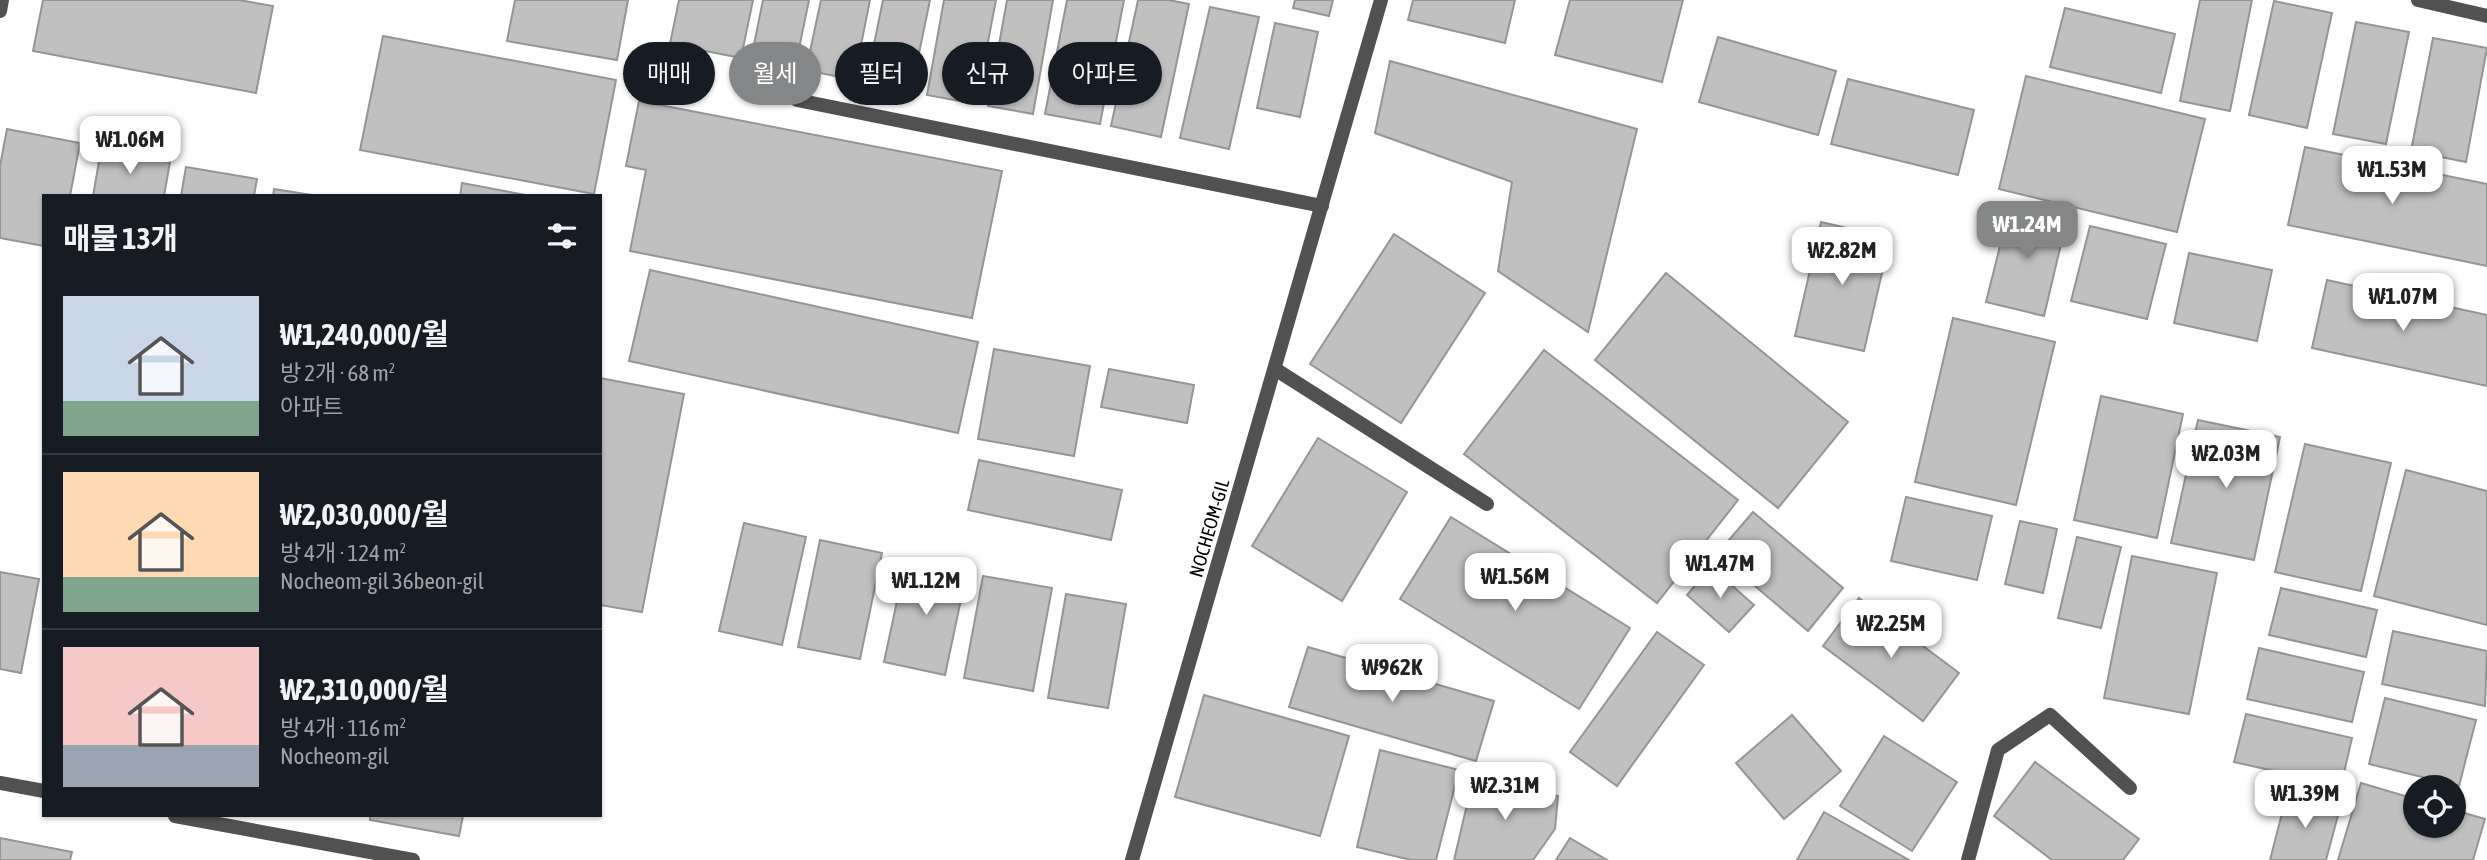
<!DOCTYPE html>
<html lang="ko">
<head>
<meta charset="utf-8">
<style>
	body { margin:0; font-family:"Asap Condensed","Noto Sans KR",sans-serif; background:#20242c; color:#f1f3f6; height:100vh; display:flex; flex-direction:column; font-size:26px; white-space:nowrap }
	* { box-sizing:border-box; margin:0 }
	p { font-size:23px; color:#9ea1a6 }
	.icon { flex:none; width:38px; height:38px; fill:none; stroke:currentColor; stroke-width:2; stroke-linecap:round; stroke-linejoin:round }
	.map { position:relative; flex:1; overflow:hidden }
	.side { position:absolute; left:42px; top:194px; width:560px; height:623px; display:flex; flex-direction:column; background:#171b24; border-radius:0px; box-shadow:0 2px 5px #0004 }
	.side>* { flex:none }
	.hud { position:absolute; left:623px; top:42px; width:665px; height:63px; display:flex; gap:14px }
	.fabs { position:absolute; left:2403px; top:775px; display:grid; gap:14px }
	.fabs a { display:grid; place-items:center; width:63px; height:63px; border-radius:50%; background:#171b24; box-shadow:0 2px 5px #0004; font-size:35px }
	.price { position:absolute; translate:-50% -60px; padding:0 16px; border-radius:14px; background:#fff; color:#222; font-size:23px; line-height:46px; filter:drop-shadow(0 2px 4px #0008) }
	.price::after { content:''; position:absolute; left:50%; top:42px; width:21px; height:16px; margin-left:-10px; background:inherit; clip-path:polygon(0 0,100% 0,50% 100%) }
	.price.selected { background:#858687; color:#fff }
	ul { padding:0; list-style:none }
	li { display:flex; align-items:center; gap:21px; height:175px; padding:0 21px }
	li+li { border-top:2px solid #363941 }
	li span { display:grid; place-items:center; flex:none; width:196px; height:140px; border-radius:0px; color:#555 }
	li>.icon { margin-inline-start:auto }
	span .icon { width:84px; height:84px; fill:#fffc; stroke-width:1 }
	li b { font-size:30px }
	h2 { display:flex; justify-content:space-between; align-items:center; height:84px; padding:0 21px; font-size:30px }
	.tag { padding:0 24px; border-radius:32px; background:#171b24; box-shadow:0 2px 5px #0004; font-size:24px; line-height:63px }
	.tag.selected { background:#858687; color:#fff }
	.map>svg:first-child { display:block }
	.building { fill:#c0c0c0; stroke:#959595; stroke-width:2 }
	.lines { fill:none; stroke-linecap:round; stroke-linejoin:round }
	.minor { stroke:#515151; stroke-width:14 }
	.labels { text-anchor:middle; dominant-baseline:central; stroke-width:5; stroke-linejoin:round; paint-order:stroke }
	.street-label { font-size:19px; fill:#000; stroke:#fff }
</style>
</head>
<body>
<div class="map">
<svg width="2487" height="860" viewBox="0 0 2487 860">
	<rect width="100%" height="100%" fill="#fff"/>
	<g class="building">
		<polygon points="43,0 239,0 273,6 256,93 33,51"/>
		<polygon points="515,0 628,0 617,60 507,41"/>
		<polygon points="679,0 753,0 741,58 670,44"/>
		<polygon points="763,0 809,0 795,68 751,59"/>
		<polygon points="821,0 870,0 854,80 806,70"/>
		<polygon points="883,0 930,0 911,92 866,83"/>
		<polygon points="944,0 996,0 976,104 927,95"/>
		<polygon points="1007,0 1053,0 1033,114 988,106"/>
		<polygon points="1067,0 1124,0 1100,124 1045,114"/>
		<polygon points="1138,0 1169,0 1189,4 1161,137 1111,126"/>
		<polygon points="1295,0 1333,0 1329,16 1293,8"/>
		<polygon points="1413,0 1515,0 1505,43 1408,20"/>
		<polygon points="1570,0 1683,0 1662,82 1555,55"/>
		<polygon points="2200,0 2252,0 2230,111 2180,101"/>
		<polygon points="2274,1 2332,13 2307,128 2249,115"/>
		<polygon points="1210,7 1259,17 1229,149 1180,138"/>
		<polygon points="2065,8 2175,34 2161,93 2050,67"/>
		<polygon points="2356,22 2409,32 2386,144 2333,134"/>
		<polygon points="1275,23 1318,32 1300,117 1257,108"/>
		<polygon points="383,36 616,80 594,194 360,150"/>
		<polygon points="1718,37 1836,71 1818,135 1699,102"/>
		<polygon points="2433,38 2487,48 2466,162 2411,151"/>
		<polygon points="1390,61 1637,129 1588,332 1498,271 1512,182 1375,133"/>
		<polygon points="2026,76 2205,119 2177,232 1999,189"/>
		<polygon points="1848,79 1974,110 1958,175 1831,144"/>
		<polygon points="639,101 1002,171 972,318 630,251 646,170 626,166"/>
		<polygon points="7,129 80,143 70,196 44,196 44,246 0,238 0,166"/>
		<polygon points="2305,147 2487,184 2487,266 2288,225"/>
		<polygon points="101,150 170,162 164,196 93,196"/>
		<polygon points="186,167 257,179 254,196 181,196"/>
		<polygon points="462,183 531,196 460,196"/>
		<polygon points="274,189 318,196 273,196"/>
		<polygon points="2010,206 2067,219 2044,316 1986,302"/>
		<polygon points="1821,222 1890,238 1864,351 1795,336"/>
		<polygon points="2090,226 2166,244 2147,319 2071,301"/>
		<polygon points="1394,234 1485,293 1401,423 1310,364"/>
		<polygon points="2189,253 2272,270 2257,341 2174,323"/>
		<polygon points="650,270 978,342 958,433 629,361"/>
		<polygon points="1666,273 1848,422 1778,508 1595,360"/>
		<polygon points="2327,280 2487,315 2487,386 2312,348"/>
		<polygon points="1953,318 2055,342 2016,505 1915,482"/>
		<polygon points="994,349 1090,366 1074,456 978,439"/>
		<polygon points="1544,350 1738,500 1657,603 1464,454"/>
		<polygon points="1109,369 1194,385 1187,423 1101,407"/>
		<polygon points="600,378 684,394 642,612 600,605"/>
		<polygon points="2101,396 2183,414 2157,538 2074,520"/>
		<polygon points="2198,420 2280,437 2254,560 2171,543"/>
		<polygon points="1318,438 1407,492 1342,601 1252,546"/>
		<polygon points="2305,444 2391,463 2361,591 2275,572"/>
		<polygon points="979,460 1122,490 1111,540 968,510"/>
		<polygon points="2406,470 2487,491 2487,625 2374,596"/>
		<polygon points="1906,497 1992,516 1977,580 1891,561"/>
		<polygon points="1753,512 1843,588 1808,631 1717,554"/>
		<polygon points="1451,517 1630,628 1579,709 1400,599"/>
		<polygon points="2020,521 2057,529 2043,593 2005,584"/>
		<polygon points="744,523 806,537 782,645 719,631"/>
		<polygon points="2077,537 2121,547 2101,628 2058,618"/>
		<polygon points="820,540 882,553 860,659 798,647"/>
		<polygon points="2132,556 2217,573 2189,714 2104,698"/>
		<polygon points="906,559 967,571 945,675 884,662"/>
		<polygon points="1711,567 1754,605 1729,632 1687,595"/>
		<polygon points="0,572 39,579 21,673 0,669"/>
		<polygon points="983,576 1052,588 1033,691 964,678"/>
		<polygon points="2281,588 2377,610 2366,657 2269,635"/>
		<polygon points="1066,594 1126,604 1108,708 1048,698"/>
		<polygon points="1859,598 1959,673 1923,721 1823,646"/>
		<polygon points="2393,631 2487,651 2485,706 2382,684"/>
		<polygon points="1657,632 1704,665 1617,786 1570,752"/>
		<polygon points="1308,647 1494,701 1476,761 1289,707"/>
		<polygon points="2259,648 2364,672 2352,722 2247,699"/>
		<polygon points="1204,695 1349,736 1320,836 1175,797"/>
		<polygon points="2385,698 2476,720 2459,786 2369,764"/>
		<polygon points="2246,714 2352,738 2341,786 2234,762"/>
		<polygon points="1792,715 1841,771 1784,819 1736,763"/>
		<polygon points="1884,736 1957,782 1912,851 1840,806"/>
		<polygon points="1380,750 1459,770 1436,860 1411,860 1357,847"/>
		<polygon points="2035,762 2139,839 2123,860 2052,860 1994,816"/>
		<polygon points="1474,775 1558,796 1555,829 1533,860 1454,860"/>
		<polygon points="2361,783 2415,799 2415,826 2454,826 2454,810 2485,819 2473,860 2338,860"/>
		<polygon points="2287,794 2340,808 2326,860 2270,860"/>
		<polygon points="1824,812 1909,860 1797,860"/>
		<polygon points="370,816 463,816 459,836 370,820"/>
		<polygon points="0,838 72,852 70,860 0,860"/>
		<polygon points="1570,838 1607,860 1556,860"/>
	</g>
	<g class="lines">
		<g class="minor">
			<polyline points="2418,0 2487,16"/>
			<polyline points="0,11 2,0"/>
			<polyline points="797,100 1322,206"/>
			<polyline points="1275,369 1487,504"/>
			<polyline points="0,783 44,791"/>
			<polyline points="175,816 413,860"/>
			<polyline points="1132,860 1381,0"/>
			<polyline points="1968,860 1998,750 2050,715 2130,788"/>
		</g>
	</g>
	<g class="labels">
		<g class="street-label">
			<text transform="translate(1209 528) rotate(-74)">NOCHEOM-GIL</text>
		</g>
	</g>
</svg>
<div class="fabs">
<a><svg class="icon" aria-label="locate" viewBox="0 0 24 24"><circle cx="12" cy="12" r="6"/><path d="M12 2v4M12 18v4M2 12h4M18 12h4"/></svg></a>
</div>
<b class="price" style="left:130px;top:176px">₩1.06M</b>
<b class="price" style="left:2392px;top:206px">₩1.53M</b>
<b class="price selected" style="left:2027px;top:261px">₩1.24M</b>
<b class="price" style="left:1842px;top:287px">₩2.82M</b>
<b class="price" style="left:2403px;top:333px">₩1.07M</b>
<b class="price" style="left:2226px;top:490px">₩2.03M</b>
<b class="price" style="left:1720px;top:600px">₩1.47M</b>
<b class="price" style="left:1515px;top:613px">₩1.56M</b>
<b class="price" style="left:926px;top:617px">₩1.12M</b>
<b class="price" style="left:1891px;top:660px">₩2.25M</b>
<b class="price" style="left:1392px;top:704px">₩962K</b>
<b class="price" style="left:1505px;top:822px">₩2.31M</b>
<b class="price" style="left:2305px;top:830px">₩1.39M</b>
<div class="hud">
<a class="tag">매매</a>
<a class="tag selected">월세</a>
<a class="tag">필터</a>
<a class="tag">신규</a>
<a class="tag">아파트</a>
</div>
<section class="side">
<h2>매물 13개<svg class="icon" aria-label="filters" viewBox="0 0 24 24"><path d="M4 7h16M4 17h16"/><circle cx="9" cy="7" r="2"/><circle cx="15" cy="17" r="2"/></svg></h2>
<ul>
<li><span style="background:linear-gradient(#c9d6e8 75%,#7fa58c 0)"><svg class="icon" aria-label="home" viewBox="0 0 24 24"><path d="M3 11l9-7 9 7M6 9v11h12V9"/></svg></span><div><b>₩1,240,000/월</b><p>방 2개 · 68 m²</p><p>아파트</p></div></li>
<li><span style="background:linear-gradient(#ffd9b3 75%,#7fa58c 0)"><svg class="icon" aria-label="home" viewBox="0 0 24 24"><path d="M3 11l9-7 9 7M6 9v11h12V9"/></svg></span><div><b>₩2,030,000/월</b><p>방 4개 · 124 m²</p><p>Nocheom-gil 36beon-gil</p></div></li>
<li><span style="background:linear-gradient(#f6c9c9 70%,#9aa5b1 0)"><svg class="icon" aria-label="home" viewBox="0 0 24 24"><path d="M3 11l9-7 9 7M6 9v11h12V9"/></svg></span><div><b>₩2,310,000/월</b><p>방 4개 · 116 m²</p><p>Nocheom-gil</p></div></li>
</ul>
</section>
</div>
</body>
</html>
